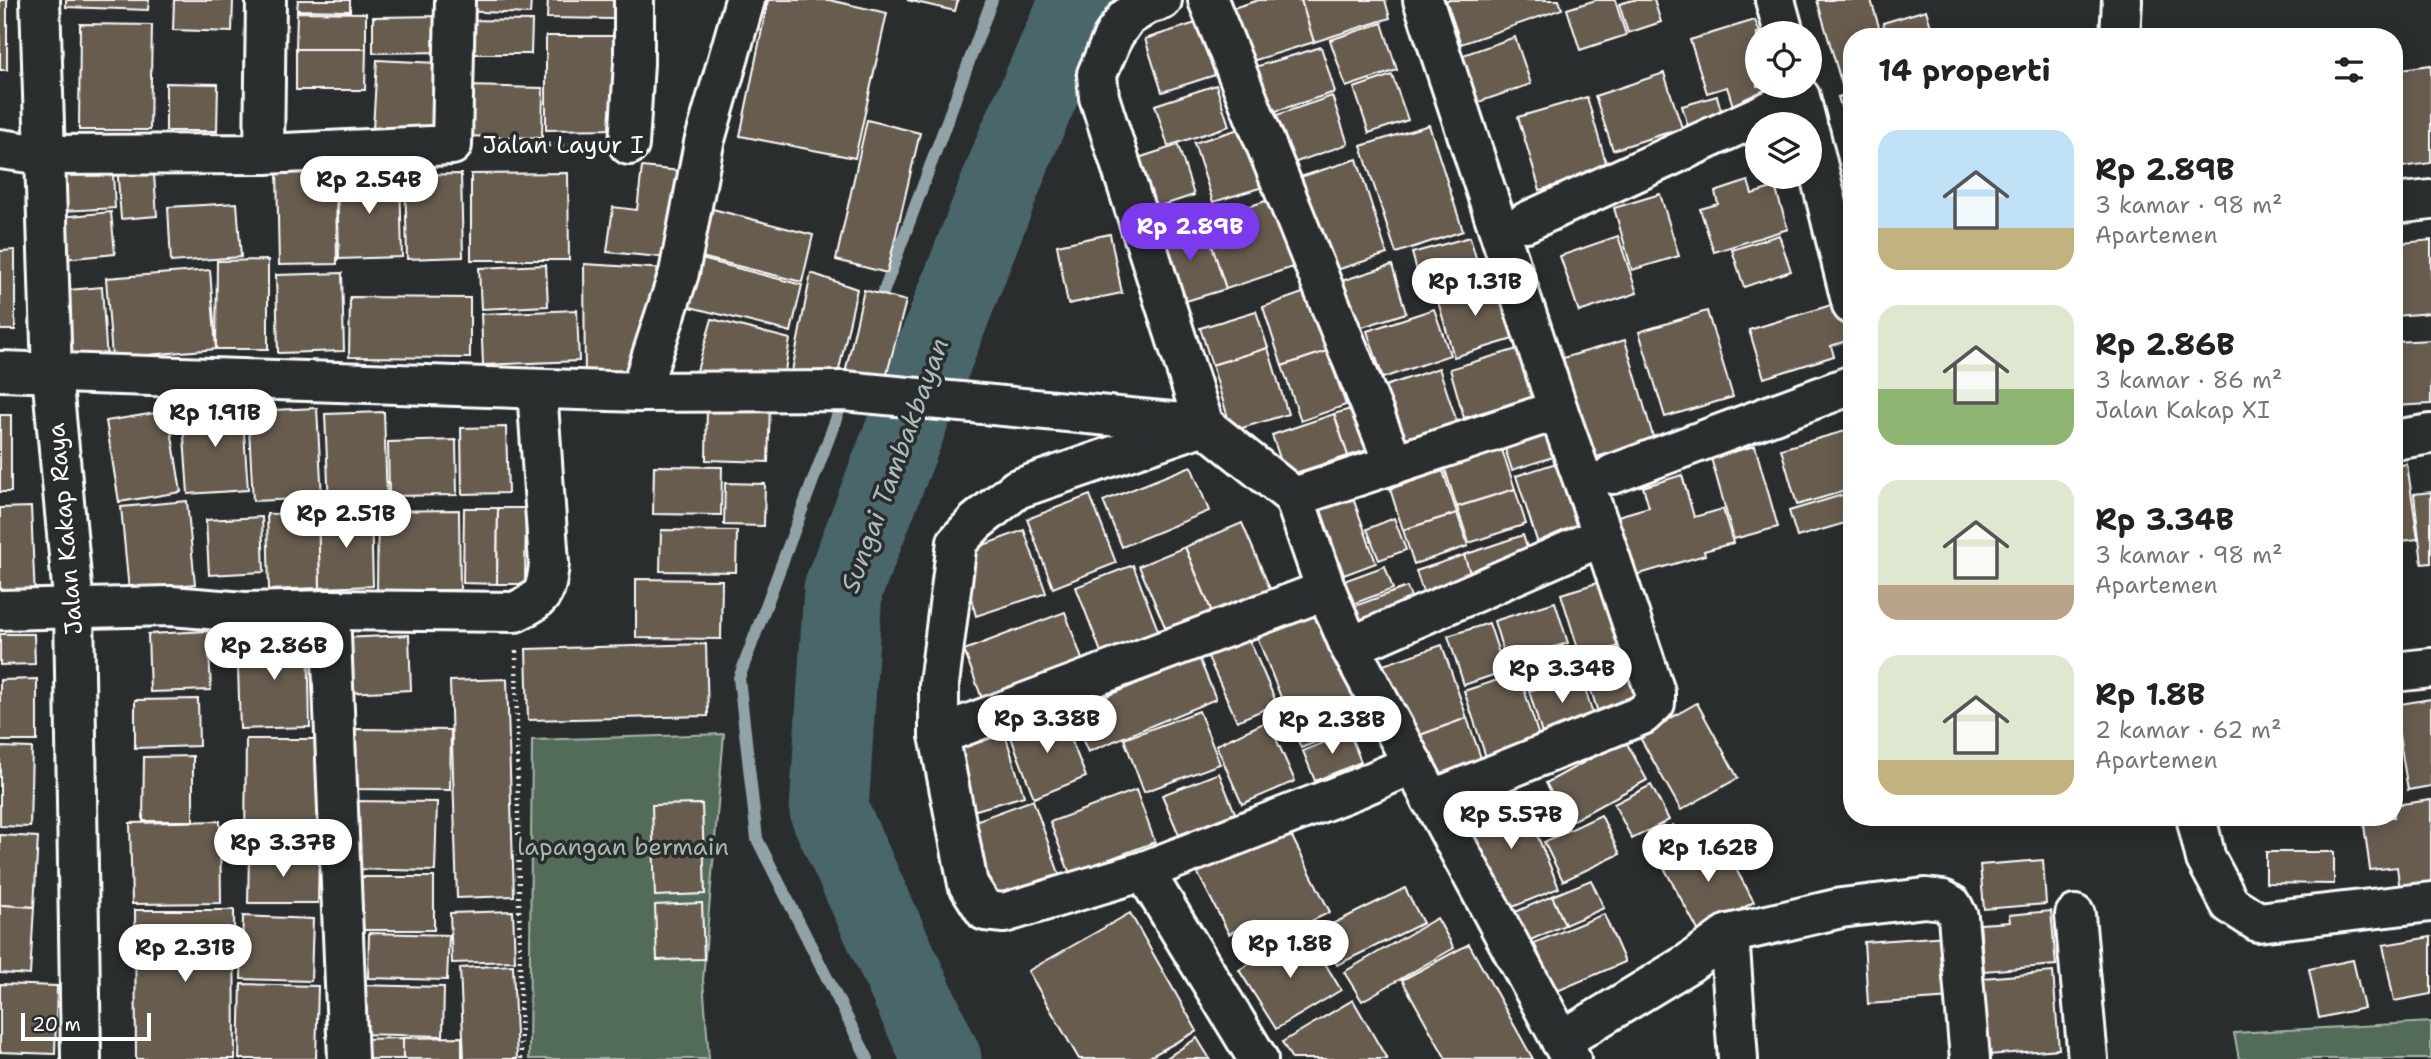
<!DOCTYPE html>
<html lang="id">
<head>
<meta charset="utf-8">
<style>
	body { margin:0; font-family:"Shantell Sans",sans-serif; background:#f6f6f6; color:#222; height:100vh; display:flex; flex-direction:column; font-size:26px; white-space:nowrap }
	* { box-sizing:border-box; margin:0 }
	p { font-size:23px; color:#767676 }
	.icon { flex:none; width:38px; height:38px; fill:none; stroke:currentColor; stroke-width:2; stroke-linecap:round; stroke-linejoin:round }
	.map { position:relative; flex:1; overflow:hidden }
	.side { position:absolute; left:1843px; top:28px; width:560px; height:798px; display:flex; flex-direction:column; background:#fff; border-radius:28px; box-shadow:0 4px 18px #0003 }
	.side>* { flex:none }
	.tools { position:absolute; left:1745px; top:21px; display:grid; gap:14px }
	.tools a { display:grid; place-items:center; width:77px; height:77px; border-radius:50%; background:#fff; box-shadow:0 4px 18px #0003; font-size:35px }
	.scale { position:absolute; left:21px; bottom:18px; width:130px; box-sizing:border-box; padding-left:7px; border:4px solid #fff; border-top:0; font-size:19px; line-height:24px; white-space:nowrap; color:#fff; -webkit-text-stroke:5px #2a2d2e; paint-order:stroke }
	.price { position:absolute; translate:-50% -60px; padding:0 16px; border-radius:24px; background:#fff; color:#222; font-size:23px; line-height:46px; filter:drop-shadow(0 2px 4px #0008) }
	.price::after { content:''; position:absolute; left:50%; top:42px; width:21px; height:16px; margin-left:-10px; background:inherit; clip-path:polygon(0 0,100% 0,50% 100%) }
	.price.selected { background:#7c3aed; color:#fff }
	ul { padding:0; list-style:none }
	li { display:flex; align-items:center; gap:21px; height:175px; padding:0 35px }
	li span { display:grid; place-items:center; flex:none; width:196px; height:140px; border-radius:21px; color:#555 }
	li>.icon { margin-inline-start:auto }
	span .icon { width:84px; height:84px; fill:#fffc; stroke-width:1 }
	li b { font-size:30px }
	h2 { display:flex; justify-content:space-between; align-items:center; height:84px; padding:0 35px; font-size:30px }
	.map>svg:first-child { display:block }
	.green { fill:#526c5a; stroke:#a8b6ac; stroke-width:2 }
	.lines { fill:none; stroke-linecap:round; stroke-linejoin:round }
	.stream { stroke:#91a3a6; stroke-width:12 }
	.river { stroke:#48666a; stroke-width:79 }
	.building { fill:#685b4f; stroke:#fff; stroke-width:2 }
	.minor-casing { stroke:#fff; stroke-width:44 }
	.path { stroke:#fff; stroke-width:4.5; stroke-dasharray:2 5; stroke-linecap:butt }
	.minor { stroke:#2a2d2e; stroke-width:38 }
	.labels { text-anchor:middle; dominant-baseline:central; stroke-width:7; stroke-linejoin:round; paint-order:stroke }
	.street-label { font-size:24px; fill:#fff; stroke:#2a2d2e }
	.park-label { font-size:24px; fill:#a8b6ac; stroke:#2a2d2e }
	.water-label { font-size:26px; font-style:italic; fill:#adbabc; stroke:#2a2d2e }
</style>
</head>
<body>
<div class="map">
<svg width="2431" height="1059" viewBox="0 0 2431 1059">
	<rect width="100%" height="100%" fill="#2a2d2e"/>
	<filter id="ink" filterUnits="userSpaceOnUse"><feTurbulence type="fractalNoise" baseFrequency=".0143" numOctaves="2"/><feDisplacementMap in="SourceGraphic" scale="14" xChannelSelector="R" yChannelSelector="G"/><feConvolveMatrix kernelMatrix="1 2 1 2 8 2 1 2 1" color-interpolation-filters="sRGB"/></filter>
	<g filter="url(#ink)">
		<g class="green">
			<polygon points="724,734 703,980 709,1059 529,1059 532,740"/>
			<polygon points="2431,1022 2431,1059 2239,1059 2234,1033"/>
		</g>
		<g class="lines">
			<g class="stream">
				<polyline points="877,309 992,0"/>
				<polyline points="845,395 739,678 757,839 868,1059"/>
			</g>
			<polyline class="river" points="942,1059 829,811 843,589 1015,147 1080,0"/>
		</g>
		<g class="building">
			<rect x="0" y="0" width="7" height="70"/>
			<polygon points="66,0 149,0 148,10 66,7"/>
			<polygon points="174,0 233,0 232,32 173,30"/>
			<polygon points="298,0 350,0 350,11 297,10"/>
			<polygon points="460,0 531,0 530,14 459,11"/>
			<polygon points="548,0 613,0 613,19 547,18"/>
			<polygon points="768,0 829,0 887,13 855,158 740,136"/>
			<polygon points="907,0 958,0 955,11"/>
			<polygon points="1259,0 1301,0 1314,42 1249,62 1233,8"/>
			<polygon points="1301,0 1385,0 1390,18 1314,42"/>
			<polygon points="1446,0 1559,0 1562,9 1461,44"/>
			<polygon points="1596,0 1615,0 1626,35 1580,50 1567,9"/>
			<polygon points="1633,0 1654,0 1661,22 1628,33 1619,4"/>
			<polygon points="1817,0 1871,0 1882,37 1852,37 1852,93 1845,95"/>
			<polygon points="1926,10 1934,37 1887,37 1883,23"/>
			<polygon points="297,12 366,13 366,49 296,49"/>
			<polygon points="445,16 446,52 373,53 373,17"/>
			<polygon points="462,20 532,21 531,54 462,54"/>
			<polygon points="1755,20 1760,33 1757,33 1757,86 1777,86 1781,98 1735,112 1727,87 1707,93 1690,40"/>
			<polygon points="1199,22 1215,75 1162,92 1145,39"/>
			<polygon points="1382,23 1397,70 1346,87 1330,40"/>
			<polygon points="80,24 152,25 150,130 79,130"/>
			<polygon points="546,36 616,36 617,129 546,130"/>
			<polygon points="1515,37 1531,84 1476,103 1460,56"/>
			<polygon points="1321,47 1335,92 1270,113 1255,67"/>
			<polygon points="296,49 366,49 365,90 296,90"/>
			<polygon points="377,60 437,63 433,132 373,130"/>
			<polygon points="2431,65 2431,163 2394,168 2394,70"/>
			<polygon points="1664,73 1682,128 1613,150 1595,96"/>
			<polygon points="1392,75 1408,120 1369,133 1354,88"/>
			<polygon points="166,83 218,84 217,131 166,131"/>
			<polygon points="1216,85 1229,126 1168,146 1155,105"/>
			<polygon points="466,86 543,88 542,138 464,136"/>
			<polygon points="1852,93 1852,136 1850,136 1838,97"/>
			<polygon points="1332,96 1348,144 1285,166 1268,118"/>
			<polygon points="1717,96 1726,128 1692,139 1682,106"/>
			<polygon points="1587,97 1608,170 1540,190 1518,117"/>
			<polygon points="867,120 920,133 887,273 836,260"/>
			<polygon points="1255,124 1273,184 1213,202 1194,143"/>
			<polygon points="1429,125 1463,231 1396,253 1361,146"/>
			<polygon points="1178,145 1194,195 1148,210 1132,160"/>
			<polygon points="112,157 115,208 64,211 61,160"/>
			<polygon points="1357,159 1387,254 1327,273 1297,178"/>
			<polygon points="153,161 157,216 121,219 117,164"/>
			<polygon points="642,167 680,171 670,258 607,252 613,207 637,210"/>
			<polygon points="336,169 337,264 279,265 277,170"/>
			<polygon points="400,173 402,257 339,259 337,174"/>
			<polygon points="568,173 569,260 471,260 471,174"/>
			<polygon points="461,174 463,257 407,259 405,175"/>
			<polygon points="1748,181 1752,194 1775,187 1788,229 1714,252 1700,209 1718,204 1715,192"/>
			<polygon points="1660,194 1679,256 1632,270 1614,208"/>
			<polygon points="1278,197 1299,265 1226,289 1204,221"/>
			<polygon points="237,203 241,257 171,262 168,207"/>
			<polygon points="701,206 813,235 802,282 689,254"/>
			<polygon points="111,212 115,254 64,259 61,217"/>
			<polygon points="1204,221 1226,289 1176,304 1154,237"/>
			<polygon points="1110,234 1122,293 1068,304 1057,245"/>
			<polygon points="1779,235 1791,271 1744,287 1732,250"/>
			<polygon points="1618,236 1637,293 1579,312 1560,256"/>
			<polygon points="1470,237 1483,282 1425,299 1412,253"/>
			<polygon points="2431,240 2431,313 2394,316 2394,244"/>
			<polygon points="15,250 15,330 0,330 0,251"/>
			<polygon points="690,256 802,285 791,332 678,304"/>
			<polygon points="268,260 268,349 216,349 217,261"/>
			<polygon points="584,264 667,269 636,384 585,385"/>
			<polygon points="546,265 548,306 481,309 479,268"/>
			<polygon points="1392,265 1406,313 1350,331 1335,283"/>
			<polygon points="210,270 216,349 112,358 106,278"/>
			<polygon points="342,273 344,351 278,353 276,275"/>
			<polygon points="811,273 857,289 837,379 791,376"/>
			<polygon points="1496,280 1513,339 1454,357 1437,298"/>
			<polygon points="102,287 107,361 61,365 57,291"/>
			<polygon points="864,290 906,301 884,385 843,382"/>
			<polygon points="1308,291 1327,351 1282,366 1263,307"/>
			<polygon points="350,297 470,298 470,358 349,357"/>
			<polygon points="1841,302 1852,333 1852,339 1831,346 1834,356 1764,378 1749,330"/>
			<polygon points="1434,309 1450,355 1383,378 1367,331"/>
			<polygon points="577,310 579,361 483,365 481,314"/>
			<polygon points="1256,311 1268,348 1212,365 1200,328"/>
			<polygon points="1707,311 1733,397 1665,417 1639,332"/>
			<polygon points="712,319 790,339 784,377 696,374"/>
			<polygon points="1625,340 1654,440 1593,458 1563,358"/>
			<polygon points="2431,340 2431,404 2394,406 2394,342"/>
			<polygon points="1524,347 1538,395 1464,418 1450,369"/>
			<polygon points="1268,348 1288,414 1232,431 1212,365"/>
			<polygon points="1327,351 1346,405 1301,421 1282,366"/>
			<polygon points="1439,368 1457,422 1390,443 1373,390"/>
			<polygon points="242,403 248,490 188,494 182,408"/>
			<polygon points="1367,404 1380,446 1348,456 1334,414"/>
			<polygon points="707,405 770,406 768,462 706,460"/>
			<polygon points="317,408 322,498 253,501 248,411"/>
			<polygon points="168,411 181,492 119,502 106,421"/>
			<polygon points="384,412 387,502 329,505 325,414"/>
			<polygon points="1334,414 1348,456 1286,476 1272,435"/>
			<rect x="0" y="415" width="11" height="77"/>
			<polygon points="506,427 508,493 462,494 461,428"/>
			<polygon points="1543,427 1553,457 1512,470 1502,440"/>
			<polygon points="1852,429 1852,489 1797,505 1781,449"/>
			<polygon points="456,440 457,495 389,496 388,442"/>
			<polygon points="1500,444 1515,489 1457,507 1443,463"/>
			<polygon points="1755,446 1778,527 1734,539 1711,458"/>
			<polygon points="1556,463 1579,534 1539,547 1516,476"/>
			<polygon points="2407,464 2418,539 2394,542 2394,466"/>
			<polygon points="654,466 722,467 721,515 653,514"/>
			<polygon points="1191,466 1209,511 1122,547 1103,501"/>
			<polygon points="1443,471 1457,513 1403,530 1390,489"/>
			<polygon points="1682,475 1694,517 1723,509 1733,543 1704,551 1705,555 1636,575 1618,516 1649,507 1643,487"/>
			<polygon points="725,483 765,484 764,526 724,525"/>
			<polygon points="1515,489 1526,524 1469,543 1457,507"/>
			<polygon points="1852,492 1852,521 1797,537 1789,511"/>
			<polygon points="2431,492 2431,563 2422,564 2414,494"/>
			<polygon points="1090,495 1116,563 1053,588 1027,519"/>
			<polygon points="1353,498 1376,563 1344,575 1321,510"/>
			<polygon points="187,501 195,584 129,591 121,507"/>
			<polygon points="31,507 35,599 0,600 0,508"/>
			<polygon points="464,508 498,508 497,584 463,583"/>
			<polygon points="498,508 526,508 525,584 497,584"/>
			<polygon points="459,510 460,590 377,590 378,511"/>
			<polygon points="371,511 373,586 320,588 318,513"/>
			<polygon points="318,513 320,588 269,590 267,514"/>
			<polygon points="1457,513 1468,546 1414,564 1403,530"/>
			<polygon points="262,517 264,572 209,575 206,520"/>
			<polygon points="1394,518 1406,550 1379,560 1367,529"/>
			<polygon points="1242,523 1271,591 1213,615 1185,547"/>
			<polygon points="661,530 737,531 736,572 660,571"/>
			<polygon points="1024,530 1046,593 976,616 959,554"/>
			<polygon points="1523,535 1531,559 1472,579 1464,555"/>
			<polygon points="1185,547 1213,615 1168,634 1139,566"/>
			<polygon points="1464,555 1472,579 1424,595 1416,571"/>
			<polygon points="1133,565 1161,638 1104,660 1076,587"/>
			<polygon points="1385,566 1393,589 1350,605 1341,582"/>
			<polygon points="636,579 722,580 721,639 636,638"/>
			<polygon points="1610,579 1630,643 1581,658 1561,594"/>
			<polygon points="1407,587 1414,605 1362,625 1355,606"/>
			<polygon points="1555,602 1568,643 1506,661 1494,621"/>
			<polygon points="1319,609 1364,723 1301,748 1256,634"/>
			<polygon points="1065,612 1083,662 983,701 964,650"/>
			<polygon points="1489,623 1505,671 1464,685 1448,636"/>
			<polygon points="208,631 211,690 150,692 148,634"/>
			<polygon points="0,634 34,634 35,664 0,665"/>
			<polygon points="308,635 310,727 240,729 237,637"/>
			<polygon points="409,635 411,690 344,693 342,638"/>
			<polygon points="1248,637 1277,704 1237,721 1207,655"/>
			<polygon points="1630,643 1648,701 1599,716 1581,658"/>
			<polygon points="706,644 708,716 528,720 526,649"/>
			<polygon points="1442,645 1467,718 1409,739 1383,665"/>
			<polygon points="1563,646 1572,675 1526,690 1517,661"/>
			<polygon points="1199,658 1216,699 1088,752 1070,711"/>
			<polygon points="1519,673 1541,743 1487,760 1464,691"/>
			<polygon points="1581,675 1594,718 1542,734 1529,691"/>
			<polygon points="37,679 37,741 0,741 0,680"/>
			<polygon points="507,679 514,896 457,898 450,681"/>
			<polygon points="198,699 199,746 135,748 135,700"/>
			<polygon points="2431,699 2431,786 2408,790 2394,705"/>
			<polygon points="1697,703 1738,778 1681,810 1639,736"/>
			<polygon points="1060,711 1086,777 1034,798 1009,732"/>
			<polygon points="1199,711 1220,764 1144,792 1124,739"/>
			<polygon points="1467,718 1482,761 1424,782 1409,739"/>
			<polygon points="1268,721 1295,781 1242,804 1216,745"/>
			<polygon points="355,729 451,730 450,790 355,789"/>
			<polygon points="1349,732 1361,762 1315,781 1303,751"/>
			<polygon points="1005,734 1024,796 966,813 947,752"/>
			<polygon points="246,739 320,739 320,846 245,846"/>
			<polygon points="1625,740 1647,780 1568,823 1546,783"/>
			<polygon points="0,747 32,748 30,827 0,826"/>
			<polygon points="193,756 193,821 143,821 144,757"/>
			<polygon points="1219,773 1235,813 1179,835 1162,795"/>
			<polygon points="1651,785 1669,820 1632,839 1614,804"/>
			<polygon points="1136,790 1155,842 1070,874 1050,822"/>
			<polygon points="1519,791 1559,888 1503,911 1464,814"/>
			<polygon points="1033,800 1062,882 993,906 964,825"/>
			<polygon points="2431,800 2431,887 2400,891 2397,867 2370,870 2363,817 2394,817 2394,805"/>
			<polygon points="351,801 437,802 435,871 349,869"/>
			<polygon points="702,804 705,894 655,896 652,805"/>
			<polygon points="1601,815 1620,854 1563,881 1544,842"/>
			<polygon points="220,821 221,903 132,904 130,823"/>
			<polygon points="1285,823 1330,912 1265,944 1254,921 1229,934 1195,868"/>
			<polygon points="1673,825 1685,849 1660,863 1647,839"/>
			<polygon points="0,835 38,837 34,907 0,905"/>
			<polygon points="1718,836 1754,902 1699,932 1663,866"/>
			<polygon points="2266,852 2334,852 2334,884 2266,883"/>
			<polygon points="249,854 319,855 318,903 248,903"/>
			<polygon points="2043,860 2046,904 1984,909 1980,865"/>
			<rect x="355" y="877" width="79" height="53"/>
			<polygon points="1591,880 1604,908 1565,925 1552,896"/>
			<polygon points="1405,888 1423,923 1337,965 1320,930"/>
			<polygon points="1552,896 1565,925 1526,942 1513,913"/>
			<polygon points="702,903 704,959 657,960 655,905"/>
			<polygon points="0,905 34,907 30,975 0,973"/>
			<polygon points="135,910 234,910 235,1059 136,1059"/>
			<polygon points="513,911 515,961 452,963 450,913"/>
			<polygon points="2051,911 2056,965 1984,971 1980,924 2010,922 2009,915"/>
			<polygon points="1130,913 1197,1031 1146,1059 1079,1059 1028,971"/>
			<polygon points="1604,914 1625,962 1555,992 1534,943"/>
			<polygon points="243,916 313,919 311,981 241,979"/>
			<polygon points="1437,918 1454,948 1362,1001 1344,972"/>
			<polygon points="1305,930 1341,990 1276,1029 1239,970"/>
			<polygon points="369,933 449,935 447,980 368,978"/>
			<polygon points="1947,936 1952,998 1868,1004 1864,942"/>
			<polygon points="2431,937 2431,994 2394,1001 2383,945"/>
			<polygon points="1469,944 1533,1059 1446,1059 1402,980"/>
			<polygon points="2353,960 2364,1008 2319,1018 2309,969"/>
			<polygon points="513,965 517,1059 464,1059 460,968"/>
			<polygon points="2053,972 2059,1049 1989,1055 1983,978"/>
			<polygon points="0,984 57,986 55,1054 0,1052"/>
			<polygon points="241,984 318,986 316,1059 239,1059"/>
			<polygon points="355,985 444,987 443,1036 354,1034"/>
			<polygon points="1353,1000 1387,1059 1292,1059 1282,1042"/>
			<polygon points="462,1037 462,1059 403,1059 403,1038"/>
			<polygon points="403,1038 403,1059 360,1059 360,1039"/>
			<polygon points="1197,1038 1210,1059 1165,1059"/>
		</g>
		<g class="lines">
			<defs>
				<g id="minor">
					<polyline points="40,0 52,374 74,608 81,1059"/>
					<polyline points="1162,0 1148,4 1126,18 1114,35 1097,74 1099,97 1204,425 1017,489 976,522 957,542 939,684 939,735 1326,590"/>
					<polyline points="1208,0 1394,464"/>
					<polyline points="1423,0 1558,410 1603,536 1655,692 1655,703 1642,715 1431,800"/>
					<polyline points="1775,0 1784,33"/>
					<polyline points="2120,37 2122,0"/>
					<polyline points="1810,134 1852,305"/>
					<polyline points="629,145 634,63 634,0"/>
					<polyline points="0,149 44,155 264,154 452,145 455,0"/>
					<polyline points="264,154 266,0"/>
					<polyline points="2394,204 2431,200"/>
					<polyline points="1526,222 1800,97 1807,124"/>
					<polyline points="0,371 640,392 844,391 1204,425 1294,497 1326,590 1350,647 1571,1059"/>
					<polyline points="640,392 679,273 704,143 745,0"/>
					<polyline points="2394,440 2431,434"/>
					<polyline points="1613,474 1852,385"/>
					<polyline points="1294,497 1558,410"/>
					<path d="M0,610l171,-4 74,6 85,-2 185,2c28,-14 31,-17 34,-49l-12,-174"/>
					<polyline points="330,610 348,1059"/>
					<polyline points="1350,647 1603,536"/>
					<polyline points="2394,672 2431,668"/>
					<polyline points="939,735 968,884 985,911 1004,913 1144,871 1358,788 1413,764"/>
					<polyline points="2196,817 2206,859 2230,904 2258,922 2431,902"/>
					<polyline points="1144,871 1258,1059"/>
					<polyline points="2075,915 2088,1059"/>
					<polyline points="1729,934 1738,1059"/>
					<polyline points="1561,1041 1689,963 1729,934 1841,908 1925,898 1943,900 1952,905 1958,917 1970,1059"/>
				</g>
			</defs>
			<use href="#minor" class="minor-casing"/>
			<g class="path">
				<polyline points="492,145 588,145"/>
				<polyline points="516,651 521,1059"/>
			</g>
			<use href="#minor" class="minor"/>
		</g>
	</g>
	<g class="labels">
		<g class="street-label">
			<text x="563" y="145">Jalan Layur I</text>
			<text transform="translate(65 529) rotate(-95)">Jalan Kakap Raya</text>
		</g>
		<g class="park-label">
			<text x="623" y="847">lapangan bermain</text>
		</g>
		<g class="water-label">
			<text transform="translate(894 465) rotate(-70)">Sungai Tambakbayan</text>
		</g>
	</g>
</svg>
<div class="tools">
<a><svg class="icon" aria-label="locate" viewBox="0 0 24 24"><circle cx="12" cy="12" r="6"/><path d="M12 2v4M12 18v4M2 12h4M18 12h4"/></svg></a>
<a><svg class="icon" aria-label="layers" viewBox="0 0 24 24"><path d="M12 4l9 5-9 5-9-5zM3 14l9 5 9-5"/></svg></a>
</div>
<div class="scale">20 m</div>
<b class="price" style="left:369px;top:216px">Rp 2.54B</b>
<b class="price selected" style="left:1190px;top:263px">Rp 2.89B</b>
<b class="price" style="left:1475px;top:318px">Rp 1.31B</b>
<b class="price" style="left:215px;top:449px">Rp 1.91B</b>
<b class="price" style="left:346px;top:550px">Rp 2.51B</b>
<b class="price" style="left:274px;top:682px">Rp 2.86B</b>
<b class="price" style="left:1562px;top:705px">Rp 3.34B</b>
<b class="price" style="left:1047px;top:755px">Rp 3.38B</b>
<b class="price" style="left:1332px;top:756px">Rp 2.38B</b>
<b class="price" style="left:1511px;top:851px">Rp 5.57B</b>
<b class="price" style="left:283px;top:879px">Rp 3.37B</b>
<b class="price" style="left:1708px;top:884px">Rp 1.62B</b>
<b class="price" style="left:1290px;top:980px">Rp 1.8B</b>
<b class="price" style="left:185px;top:984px">Rp 2.31B</b>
<section class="side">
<h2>14 properti<svg class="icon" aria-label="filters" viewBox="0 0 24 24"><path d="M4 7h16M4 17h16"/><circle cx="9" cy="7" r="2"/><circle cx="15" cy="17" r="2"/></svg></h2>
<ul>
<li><span style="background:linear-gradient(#bfe0f5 70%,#c2b280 0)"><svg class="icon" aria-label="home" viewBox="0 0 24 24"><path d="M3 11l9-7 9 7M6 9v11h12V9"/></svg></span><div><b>Rp 2.89B</b><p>3 kamar · 98 m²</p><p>Apartemen</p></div></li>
<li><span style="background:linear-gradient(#dfe7d0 60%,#8fb573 0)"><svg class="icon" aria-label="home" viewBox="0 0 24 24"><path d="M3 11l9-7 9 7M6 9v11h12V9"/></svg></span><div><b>Rp 2.86B</b><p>3 kamar · 86 m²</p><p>Jalan Kakap XI</p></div></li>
<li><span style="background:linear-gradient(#dfe7d0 75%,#b9a48a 0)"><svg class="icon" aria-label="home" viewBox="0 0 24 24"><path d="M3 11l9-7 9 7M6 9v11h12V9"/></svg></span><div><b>Rp 3.34B</b><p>3 kamar · 98 m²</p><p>Apartemen</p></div></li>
<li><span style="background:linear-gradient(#dfe7d0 75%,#c2b280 0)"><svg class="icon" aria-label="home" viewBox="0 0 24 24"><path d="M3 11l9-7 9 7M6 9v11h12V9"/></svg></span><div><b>Rp 1.8B</b><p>2 kamar · 62 m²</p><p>Apartemen</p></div></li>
</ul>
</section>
</div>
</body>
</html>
